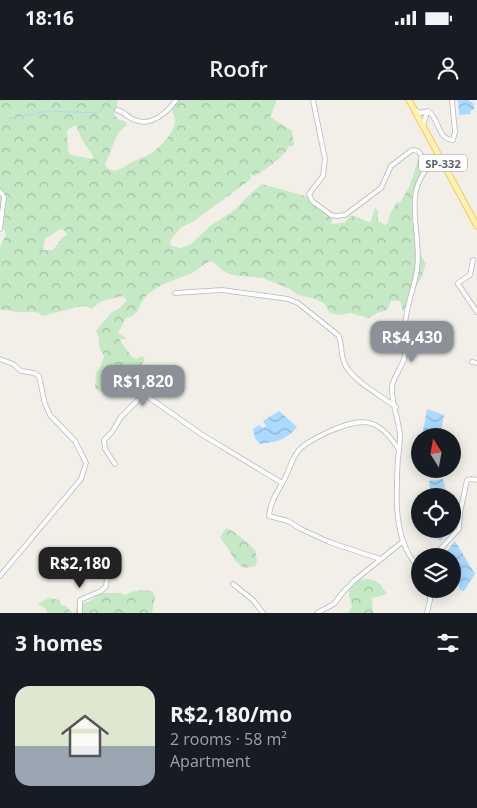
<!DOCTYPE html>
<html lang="en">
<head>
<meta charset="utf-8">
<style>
	body { margin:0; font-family:"Open Sans",sans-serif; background:#20242c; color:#f1f3f6; height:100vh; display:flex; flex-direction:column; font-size:19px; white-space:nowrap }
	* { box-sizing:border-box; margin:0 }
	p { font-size:16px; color:#9ea1a6 }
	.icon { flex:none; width:28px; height:28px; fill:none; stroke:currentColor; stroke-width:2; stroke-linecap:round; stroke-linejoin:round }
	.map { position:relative; height:513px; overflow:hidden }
	.drawer { display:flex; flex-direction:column; background:#171b24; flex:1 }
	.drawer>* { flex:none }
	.needle { width:32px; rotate:349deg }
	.buttons { position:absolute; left:411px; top:328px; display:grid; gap:10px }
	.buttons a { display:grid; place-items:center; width:50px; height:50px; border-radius:50%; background:#171b24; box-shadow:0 2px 12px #0003; font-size:25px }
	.price { position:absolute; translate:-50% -42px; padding:0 11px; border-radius:10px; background:#8c9099; color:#fff; font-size:16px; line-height:32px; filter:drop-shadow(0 1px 2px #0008) }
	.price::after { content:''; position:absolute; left:50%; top:30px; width:15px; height:11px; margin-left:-8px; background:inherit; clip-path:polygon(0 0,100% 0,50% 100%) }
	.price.selected { background:#222; color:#fff }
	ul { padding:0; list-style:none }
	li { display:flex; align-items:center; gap:15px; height:125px; padding:0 15px }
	li span { display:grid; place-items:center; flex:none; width:140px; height:100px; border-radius:15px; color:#555 }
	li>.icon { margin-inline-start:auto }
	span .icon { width:60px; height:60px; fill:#fffc; stroke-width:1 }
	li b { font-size:21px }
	h2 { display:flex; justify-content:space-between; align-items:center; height:60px; padding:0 15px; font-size:21px }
	.status { display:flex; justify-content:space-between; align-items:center; height:35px; padding:0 25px; background:#171b24; direction:ltr }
	.status svg { height:14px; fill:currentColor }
	header { display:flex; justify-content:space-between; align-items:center; height:65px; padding:0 15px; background:#171b24; font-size:22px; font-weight:600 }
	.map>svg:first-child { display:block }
	.forest { fill:url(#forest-crowns); fill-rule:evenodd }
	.water { fill:url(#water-waves) }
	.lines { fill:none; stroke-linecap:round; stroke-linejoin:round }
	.stream { stroke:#aadaff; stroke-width:1 }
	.minor-casing { stroke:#b5b8bc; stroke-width:5.5 }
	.major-casing { stroke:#f2c960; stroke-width:7 }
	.minor { stroke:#fff; stroke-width:4 }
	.major { stroke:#fff2af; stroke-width:5 }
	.labels { text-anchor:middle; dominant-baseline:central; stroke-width:4; stroke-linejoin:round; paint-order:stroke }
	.shield { fill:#fff; stroke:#8f9295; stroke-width:1 }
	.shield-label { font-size:11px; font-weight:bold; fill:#5f6368 }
</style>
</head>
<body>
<div class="status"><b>18:16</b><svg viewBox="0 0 49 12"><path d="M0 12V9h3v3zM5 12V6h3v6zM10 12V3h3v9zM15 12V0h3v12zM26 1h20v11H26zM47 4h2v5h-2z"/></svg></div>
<header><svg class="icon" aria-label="back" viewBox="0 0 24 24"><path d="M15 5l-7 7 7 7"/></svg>Roofr<svg class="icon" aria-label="person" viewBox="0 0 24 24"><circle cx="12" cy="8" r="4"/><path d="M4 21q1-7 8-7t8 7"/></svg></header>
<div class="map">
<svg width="477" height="513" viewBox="0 0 477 513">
	<defs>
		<pattern id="forest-crowns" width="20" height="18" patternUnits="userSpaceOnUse" patternTransform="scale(1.25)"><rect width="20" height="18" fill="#c5e8c5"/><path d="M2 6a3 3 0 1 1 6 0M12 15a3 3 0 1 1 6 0" fill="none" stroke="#a3c0a4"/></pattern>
		<pattern id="water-waves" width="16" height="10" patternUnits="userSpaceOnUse" patternTransform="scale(1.25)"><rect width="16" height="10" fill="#aadaff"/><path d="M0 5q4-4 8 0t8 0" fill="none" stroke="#8eb4d2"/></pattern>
	</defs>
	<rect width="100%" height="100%" fill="#f1efe8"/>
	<g class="forest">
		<path d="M0,0h118l-4,15 5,5 6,1 2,4 -7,6 -4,6 -11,28c9,12 18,2 27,-3 6,-3 13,-5 18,-8 9,-5 23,-20 25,-31 0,-5 -2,-10 -3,-14l5,-9h100l-7,17 22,14 2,15h-5c-5,12 -23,22 -34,30l-4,-2v5l-57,42 -14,7 -10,13 1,5 9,2 11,-4 19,-18 26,-17 11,-12 15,-13 43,12 28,21 -2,7 13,-1 7,-8 19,8 5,-15 3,3v10l7,4 3,-3 2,-8 7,-12 3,1 10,-18 8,-25 5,2c3,18 -10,39 -11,57 0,7 4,13 5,19 2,10 2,17 9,25l-4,13 -19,35 -3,-10h-9l-4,9 -10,3 -8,5 -19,-5 -10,2 -10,-2 -5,-9 -9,-5 -18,-4 -8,-6 -27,-11 -32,-3 -9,-5 -7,-7 -5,-2c-8,4 -16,12 -23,14 -13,5 -28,10 -39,19 -11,9 -6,21 -22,24l-8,15 8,5 -1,1h-5l1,3 11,15 4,2 6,-3 3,3c-7,13 -13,9 -22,17 -7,6 -13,14 -23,16l-5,-4 1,-15 5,-7 3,-10 -5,-10v-8l-3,-7 15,-18 9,-5 7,-8 -4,-4 -21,5 -11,8 -2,-2 -7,-1 -40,10 -2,-3c-8,-2 -15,0 -22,-1 -6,0 -11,-3 -18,-2v-63l6,-12 -3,-8h-3zM76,25l5,13 12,18v3l-22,-4 -3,-4 -1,-19 2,-3zM60,129l5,2 2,4 -4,2 -10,13h-10l2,-11z"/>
		<path d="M226,428c9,3 22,15 29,22l2,11 -2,5 -11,2c-12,-7 -14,-20 -24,-30z"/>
		<path d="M367,479c14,3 12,4 20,15l-15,4 1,15h-25l4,-7c-4,-12 -5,-17 4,-26z"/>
		<polygon points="142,490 152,491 155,496 152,513 75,513 77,506 90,501 101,493 120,493 125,495 131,492"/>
		<polygon points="49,498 59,500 61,505 66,506 72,513 48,513 46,509 38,504 39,503"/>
	</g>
	<g class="water">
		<polygon points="458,0 468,0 474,4 474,9 470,11 471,14 459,15"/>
		<polygon points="427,309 444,315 440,336 422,336"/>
		<path d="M279,311l18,16c-10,13 -22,15 -37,17l-5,-6 -2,-9 6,-4 4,3 3,-2 -3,-5z"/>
		<polygon points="443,379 447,396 431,396 429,381"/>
		<polygon points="453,416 455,427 440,441 430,429 452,429"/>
		<polygon points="455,441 475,474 464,491 460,490 453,470 452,456 447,456 446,452"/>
	</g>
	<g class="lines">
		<polyline class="stream" points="7,19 48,11 98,13 110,0"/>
		<defs>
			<g id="minor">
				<polyline points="313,0 325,59 323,76 309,94 312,101 331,115 336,116 345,115 381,88 391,66 412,50 418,51 429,66"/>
				<path d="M117,10c8,2 11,8 18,10 16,7 33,-8 41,-20"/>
				<path d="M415,10l5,3 8,-2c12,8 9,28 25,29l2,-8 -3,-32"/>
				<polyline points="423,26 427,12"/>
				<polyline points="0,91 4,97 0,129"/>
				<polyline points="473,160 470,175 458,183 458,184 477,212"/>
				<path d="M175,193l47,-3 66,9 10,4 40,32c5,9 2,18 6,27 6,17 37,34 52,45"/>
				<polyline points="0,259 13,264 21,271 34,273 39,276 45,304 50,315 75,341 86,363 81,379 0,476"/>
				<polyline points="472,262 477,263"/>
				<polyline points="115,364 105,349 104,340 112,332 121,317 144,294 201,334 282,383"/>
				<polyline points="434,456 459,429 460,413 467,380 472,379 477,380"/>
				<path d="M380,459l-51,-17 -28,-13 -13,-8 -19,-5c2,-17 9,-24 16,-38 5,-10 7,-20 14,-28 7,-8 19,-13 29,-18 34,-15 50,-16 71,18"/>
				<path d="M420,469c-28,-28 -24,-74 -22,-111 1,-7 2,-15 2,-23 -1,-15 -9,-32 -8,-48 1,-9 9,-19 12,-28 3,-11 0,-22 1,-34 1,-18 9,-37 12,-55 6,-42 -20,-81 22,-113"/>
				<polyline points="233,484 253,500 263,513"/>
				<polyline points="80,513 80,500 101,491 106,486 107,478 101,467"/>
				<polyline points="317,513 334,504 343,492 355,480 402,442"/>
				<polyline points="427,513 430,500 430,489"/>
			</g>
			<polyline id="major" points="409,0 477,126"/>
		</defs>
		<use href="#minor" class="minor-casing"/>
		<use href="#major" class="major-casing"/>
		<use href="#minor" class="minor"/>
		<use href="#major" class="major"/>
	</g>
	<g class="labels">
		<rect class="shield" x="419" y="54.5" width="48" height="17" rx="4"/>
		<g class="shield-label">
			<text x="443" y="63">SP-332</text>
		</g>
	</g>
</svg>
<div class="buttons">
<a><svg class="needle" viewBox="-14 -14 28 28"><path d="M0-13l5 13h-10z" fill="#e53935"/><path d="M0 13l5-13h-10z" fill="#9ea1a6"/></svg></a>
<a><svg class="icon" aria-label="locate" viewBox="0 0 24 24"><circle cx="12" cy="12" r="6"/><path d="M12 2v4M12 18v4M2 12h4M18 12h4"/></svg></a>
<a><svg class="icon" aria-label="layers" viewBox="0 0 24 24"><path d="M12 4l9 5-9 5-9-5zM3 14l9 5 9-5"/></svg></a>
</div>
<b class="price" style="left:412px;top:263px">R$4,430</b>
<b class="price" style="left:143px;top:307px">R$1,820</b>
<b class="price selected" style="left:80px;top:489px">R$2,180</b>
</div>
<section class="drawer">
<h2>3 homes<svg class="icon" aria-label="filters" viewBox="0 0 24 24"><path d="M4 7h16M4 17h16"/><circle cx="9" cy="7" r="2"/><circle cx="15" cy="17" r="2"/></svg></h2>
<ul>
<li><span style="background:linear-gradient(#dfe7d0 60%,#9aa5b1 0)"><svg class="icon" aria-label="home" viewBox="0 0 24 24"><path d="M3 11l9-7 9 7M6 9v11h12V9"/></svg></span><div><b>R$2,180/mo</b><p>2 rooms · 58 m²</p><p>Apartment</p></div></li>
</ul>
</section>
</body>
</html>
